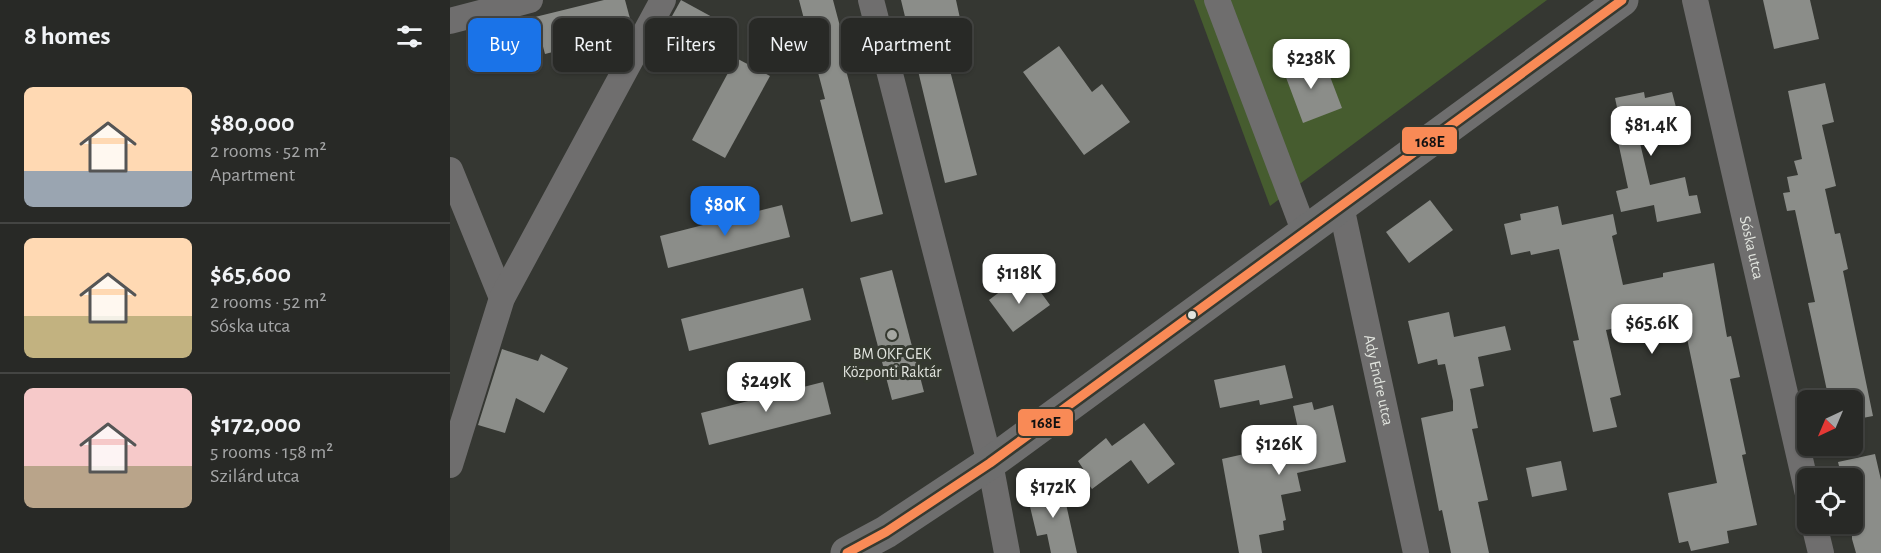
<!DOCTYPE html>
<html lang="en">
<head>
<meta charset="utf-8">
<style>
	body { margin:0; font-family:"Alegreya Sans",sans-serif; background:#343532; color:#f1f3f6; height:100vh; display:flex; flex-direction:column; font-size:22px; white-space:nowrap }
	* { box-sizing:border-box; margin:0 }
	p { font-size:20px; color:#a5a6a7 }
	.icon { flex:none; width:33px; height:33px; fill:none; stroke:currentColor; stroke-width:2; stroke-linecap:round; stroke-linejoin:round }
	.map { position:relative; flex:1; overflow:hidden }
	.panel { display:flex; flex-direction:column; background:#282926; width:450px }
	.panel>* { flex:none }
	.top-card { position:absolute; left:18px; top:18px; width:570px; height:54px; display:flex; gap:12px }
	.needle { width:39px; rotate:224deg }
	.controls { position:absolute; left:1347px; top:390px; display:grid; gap:12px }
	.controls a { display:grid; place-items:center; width:66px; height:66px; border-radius:9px; background:#282926; box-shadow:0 2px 4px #0004,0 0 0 2px #444543; font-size:30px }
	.price { position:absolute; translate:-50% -51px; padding:0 14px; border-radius:12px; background:#fff; color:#222; font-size:20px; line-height:39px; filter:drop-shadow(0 2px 3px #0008) }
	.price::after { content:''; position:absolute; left:50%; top:36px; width:18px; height:14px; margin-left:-9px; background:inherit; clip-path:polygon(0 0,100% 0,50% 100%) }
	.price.on { background:#1a73e8; color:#fff }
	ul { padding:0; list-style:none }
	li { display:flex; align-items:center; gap:18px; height:150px; padding:0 24px }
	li+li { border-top:2px solid #444543 }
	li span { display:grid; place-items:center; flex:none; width:168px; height:120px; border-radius:9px; color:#555 }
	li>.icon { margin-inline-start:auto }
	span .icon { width:72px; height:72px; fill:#fffc; stroke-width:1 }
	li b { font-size:26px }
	h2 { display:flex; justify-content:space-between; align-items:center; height:72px; padding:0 24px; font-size:26px }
	.pill { padding:0 21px; border-radius:9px; background:#282926; box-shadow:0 2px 4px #0004,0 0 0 2px #444543; font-size:21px; line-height:54px }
	.pill.on { background:#1a73e8; color:#fff }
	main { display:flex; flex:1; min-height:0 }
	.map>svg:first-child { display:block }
	.green { fill:#465c2f }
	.building { fill:#8b8d89 }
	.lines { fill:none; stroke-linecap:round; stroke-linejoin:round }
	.minor { stroke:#6f6e6e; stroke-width:26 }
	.major { stroke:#6e6e6e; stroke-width:33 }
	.bus-1-casing { stroke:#353930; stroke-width:14 }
	.bus-1 { stroke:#f98a56; stroke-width:9 }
	.bus-dot { fill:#e1e4de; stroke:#353930; stroke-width:2 }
	.poi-dot { fill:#a5a7a2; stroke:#353930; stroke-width:2 }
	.labels { text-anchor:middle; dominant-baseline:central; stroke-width:6; stroke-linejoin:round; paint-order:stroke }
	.street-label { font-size:16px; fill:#e1e4de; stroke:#353930 }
	.poi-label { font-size:16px; fill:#e1e4de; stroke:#353930 }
	.line-badge { stroke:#353930; stroke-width:2 }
	.pale-badge-label { font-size:16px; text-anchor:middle; font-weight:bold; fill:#111 }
</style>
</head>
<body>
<main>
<section class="panel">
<h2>8 homes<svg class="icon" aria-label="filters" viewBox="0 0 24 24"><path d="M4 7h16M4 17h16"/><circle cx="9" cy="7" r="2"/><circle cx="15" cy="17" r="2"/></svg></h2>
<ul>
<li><span style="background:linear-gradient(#ffd9b3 70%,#9aa5b1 0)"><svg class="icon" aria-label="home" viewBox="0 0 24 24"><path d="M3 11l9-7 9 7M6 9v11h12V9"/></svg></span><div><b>$80,000</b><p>2 rooms · 52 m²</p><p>Apartment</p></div></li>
<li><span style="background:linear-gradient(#ffd9b3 65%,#c2b280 0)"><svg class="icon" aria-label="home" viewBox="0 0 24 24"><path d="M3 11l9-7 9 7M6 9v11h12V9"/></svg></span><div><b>$65,600</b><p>2 rooms · 52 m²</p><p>Sóska utca</p></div></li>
<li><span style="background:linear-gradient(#f6c9c9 65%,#b9a48a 0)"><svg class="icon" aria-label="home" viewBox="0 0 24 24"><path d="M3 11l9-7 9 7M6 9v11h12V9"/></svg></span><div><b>$172,000</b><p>5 rooms · 158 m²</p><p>Szilárd utca</p></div></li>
</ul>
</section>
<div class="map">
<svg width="1431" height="553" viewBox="0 0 1431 553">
	<rect width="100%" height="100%" fill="#353732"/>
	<polygon class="green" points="744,0 1097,0 820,206"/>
	<g class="building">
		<polygon points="154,0 175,0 182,26 178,33 95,54 85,17"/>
		<polygon points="231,0 264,18 241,61 207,43"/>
		<polygon points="349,0 383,0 401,68 396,70 433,214 401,222 370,100 375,99"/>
		<polygon points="451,0 506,0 511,23 489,28 527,175 495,183"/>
		<polygon points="1313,0 1360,0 1369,39 1324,49"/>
		<polygon points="609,46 642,92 652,84 680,122 634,155 573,72"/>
		<polygon points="851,56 857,73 876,66 892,108 853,123 831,64"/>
		<polygon points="286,58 320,76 275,158 242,140"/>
		<polygon points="1375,83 1384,122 1372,125 1386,186 1375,189 1385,234 1390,233 1398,269 1393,271 1423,416 1402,420 1402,400 1379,400 1358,303 1365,302 1345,210 1337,211 1333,193 1340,192 1337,177 1348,175 1344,161 1352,159 1338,91"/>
		<polygon points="1194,92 1195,98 1222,92 1233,134 1190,143 1200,185 1235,177 1239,196 1247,195 1251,213 1207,222 1204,205 1171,212 1166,191 1178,188 1167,137 1173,136 1165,98"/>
		<polygon points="980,200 1003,230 959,263 936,232"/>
		<polygon points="332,205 340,237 218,268 210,236"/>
		<polygon points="1108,206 1112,225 1163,214 1167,234 1162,236 1173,285 1213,277 1213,273 1264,263 1277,337 1281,336 1290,377 1280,379 1296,454 1292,455 1307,525 1277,531 1279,543 1241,551 1238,541 1229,543 1218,493 1267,483 1232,314 1156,330 1171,395 1160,398 1167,427 1143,432 1123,341 1129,340 1109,249 1081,255 1080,251 1061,255 1054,224 1071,220 1070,214"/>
		<polygon points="442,270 474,392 442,400 410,278"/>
		<polygon points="584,283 600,305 563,332 539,300 560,284 567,294"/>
		<polygon points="353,288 361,320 239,351 231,319"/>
		<polygon points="999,312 1004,337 1055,326 1061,350 1028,357 1034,386 1020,389 1028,428 1022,429 1038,500 1028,502 1039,553 1001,553 992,510 989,511 971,418 1003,411 1003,401 995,364 988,365 987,359 968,364 958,321"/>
		<polygon points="52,349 88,361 91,354 118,368 94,413 66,398 55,433 28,425"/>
		<polygon points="835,365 843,398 810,405 809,400 770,408 764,380"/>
		<polygon points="373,382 381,414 259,445 251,413"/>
		<polygon points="862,402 864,410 883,405 896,462 847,473 851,491 831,495 836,520 833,521 834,530 809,535 812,553 789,553 772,459 803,452 804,461 843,454 841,445 851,442 843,406"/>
		<polygon points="694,423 725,464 698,484 681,460 642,489 630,473 634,470 628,461 656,438 662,446"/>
		<polygon points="1425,454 1431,480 1431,553 1406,553 1402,539 1402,478 1392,478 1388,462"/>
		<polygon points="1111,461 1117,490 1082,497 1076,468"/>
		<polygon points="612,486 627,553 601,553 597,534 587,536 577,494"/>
	</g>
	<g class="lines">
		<g class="minor">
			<polyline points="421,0 540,463 557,553"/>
			<polyline points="767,0 855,233"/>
			<path id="s1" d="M1245,0l113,494"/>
			<polyline points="0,21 80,0"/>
			<polyline points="0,170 52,298"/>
			<path id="s2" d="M891,206l75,347"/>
			<polyline points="0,465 52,298 213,0"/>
			<polyline points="1364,524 1371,553"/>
		</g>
		<polyline class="major" points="397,553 436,532 540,463 1172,0"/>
		<defs>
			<polyline id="bus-1" points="397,553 436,532 540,463 1172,0"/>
		</defs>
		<use href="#bus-1" class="bus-1-casing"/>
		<use href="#bus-1" class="bus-1"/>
	</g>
	<circle class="bus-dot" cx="742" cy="315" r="5"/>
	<circle class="poi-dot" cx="442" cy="335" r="6"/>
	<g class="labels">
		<g class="street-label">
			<text stroke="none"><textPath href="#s1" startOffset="254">Sóska utca</textPath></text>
			<text stroke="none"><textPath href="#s2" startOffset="178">Ady Endre utca</textPath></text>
		</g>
		<g class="poi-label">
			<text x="442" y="354">BM OKF GEK<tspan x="442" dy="18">Központi Raktár</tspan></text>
		</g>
	</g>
	<g class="line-badge">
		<rect x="951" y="126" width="57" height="29" rx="6" fill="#f98a56"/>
		<rect x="567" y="408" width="57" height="29" rx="6" fill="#f98a56"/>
	</g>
	<g class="pale-badge-label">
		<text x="980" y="147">168E</text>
		<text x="596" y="428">168E</text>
	</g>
</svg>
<div class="controls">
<a><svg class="needle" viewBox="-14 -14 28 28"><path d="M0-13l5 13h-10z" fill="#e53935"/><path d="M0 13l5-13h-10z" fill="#a5a6a7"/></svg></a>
<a><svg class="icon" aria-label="locate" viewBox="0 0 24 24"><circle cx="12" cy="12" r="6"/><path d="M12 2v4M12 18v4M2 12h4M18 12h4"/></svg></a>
</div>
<b class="price" style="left:861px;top:90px">$238K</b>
<b class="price" style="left:1201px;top:157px">$81.4K</b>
<b class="price on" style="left:275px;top:237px">$80K</b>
<b class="price" style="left:569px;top:305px">$118K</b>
<b class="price" style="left:1202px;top:355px">$65.6K</b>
<b class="price" style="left:316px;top:413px">$249K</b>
<b class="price" style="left:829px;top:476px">$126K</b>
<b class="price" style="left:603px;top:519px">$172K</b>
<div class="top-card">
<a class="pill on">Buy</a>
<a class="pill">Rent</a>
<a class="pill">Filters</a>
<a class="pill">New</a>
<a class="pill">Apartment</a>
</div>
</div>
</main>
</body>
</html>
